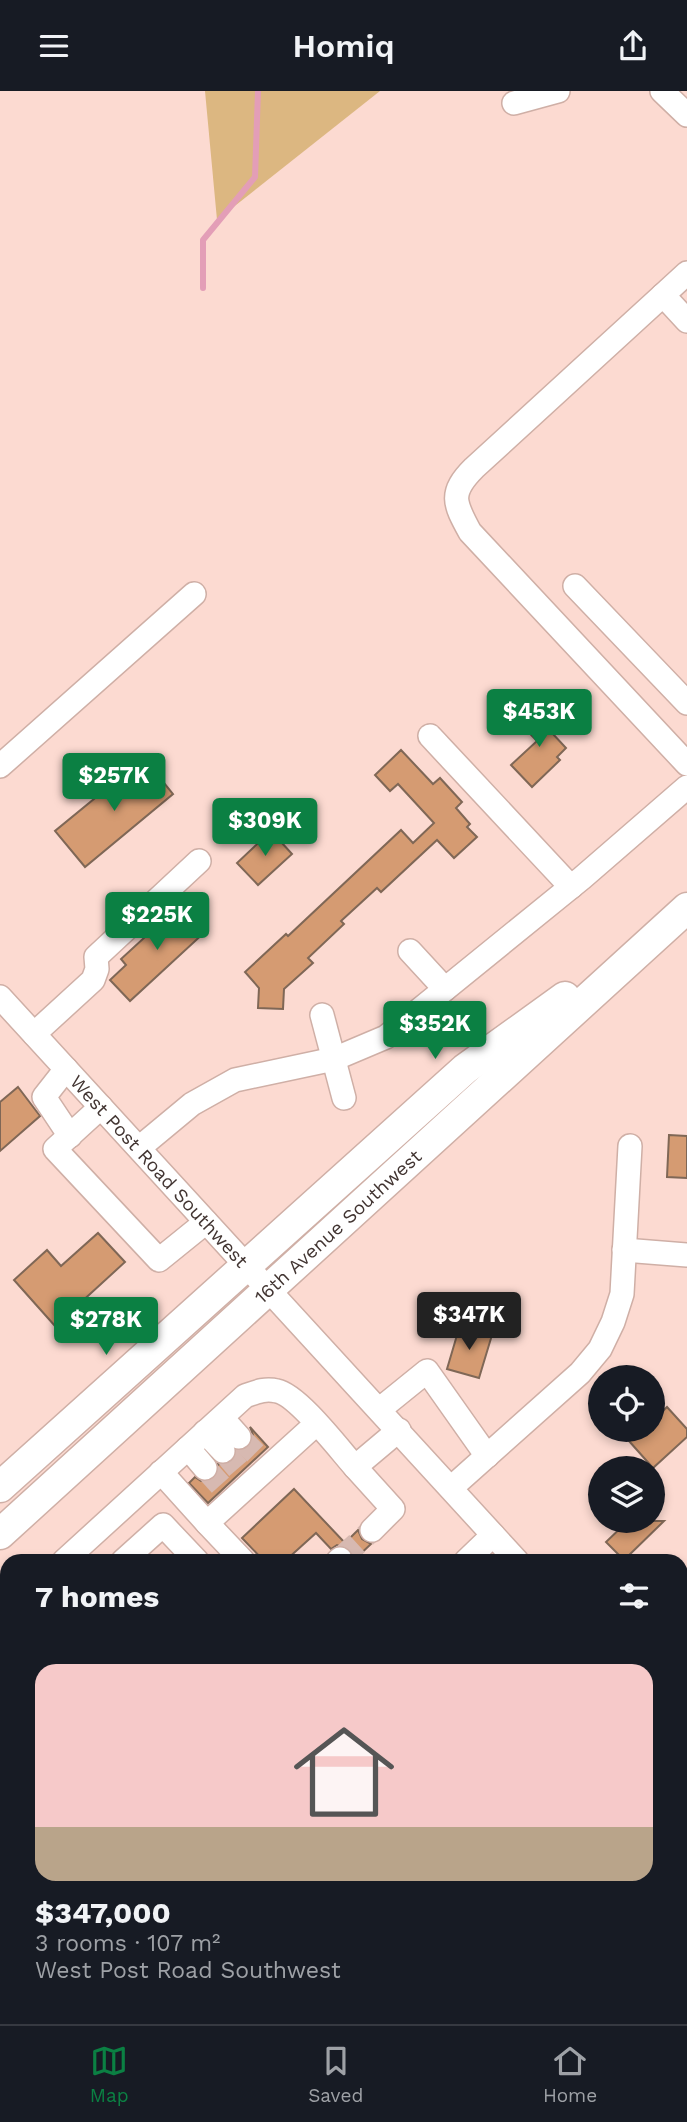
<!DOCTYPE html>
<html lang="en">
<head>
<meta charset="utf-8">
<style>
	body { margin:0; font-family:"Work Sans",sans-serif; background:#242831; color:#f1f3f6; height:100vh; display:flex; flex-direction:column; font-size:26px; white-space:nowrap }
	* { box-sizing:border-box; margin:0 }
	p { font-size:23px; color:#9ea1a6 }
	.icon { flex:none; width:38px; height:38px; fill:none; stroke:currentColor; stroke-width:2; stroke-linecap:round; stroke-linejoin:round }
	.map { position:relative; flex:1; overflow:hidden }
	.sheet { position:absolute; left:0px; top:1463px; width:688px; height:471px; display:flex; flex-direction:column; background:#171b24; border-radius:21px 21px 0 0; box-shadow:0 4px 10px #0003 }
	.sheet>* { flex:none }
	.tools { position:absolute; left:588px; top:1274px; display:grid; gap:14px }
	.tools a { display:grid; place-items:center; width:77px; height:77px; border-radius:50%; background:#171b24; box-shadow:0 4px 10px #0003; font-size:35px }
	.price { position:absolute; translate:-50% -60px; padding:0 16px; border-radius:7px; background:#0b8043; color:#fff; font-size:23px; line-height:46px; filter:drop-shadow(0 2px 4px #0008) }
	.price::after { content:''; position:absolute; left:50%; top:42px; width:21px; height:16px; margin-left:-10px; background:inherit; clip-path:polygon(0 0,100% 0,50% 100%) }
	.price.current { background:#222; color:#fff }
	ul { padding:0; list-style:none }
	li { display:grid; align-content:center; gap:14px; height:371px; padding:0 35px }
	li+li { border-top:2px solid #363941 }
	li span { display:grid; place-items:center; height:217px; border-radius:21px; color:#555 }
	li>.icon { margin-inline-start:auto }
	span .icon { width:126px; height:126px; fill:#fffc; stroke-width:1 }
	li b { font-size:30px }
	h2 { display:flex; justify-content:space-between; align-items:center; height:84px; padding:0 35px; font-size:30px }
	header { display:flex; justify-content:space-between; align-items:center; height:91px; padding:0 35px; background:#171b24; font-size:32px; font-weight:600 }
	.menu { display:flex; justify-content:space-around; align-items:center; height:98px; border-top:2px solid #363941; background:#171b24; font-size:19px; color:#9ea1a6 }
	.menu a { display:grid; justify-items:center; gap:4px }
	.menu .current { color:#0b8043 }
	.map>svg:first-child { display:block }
	.green { fill:#dcb781 }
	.water { fill:#e39eb7 }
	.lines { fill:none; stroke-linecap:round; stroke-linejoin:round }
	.stream { stroke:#e39eb7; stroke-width:6 }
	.building { fill:#d59b72; stroke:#7f6756; stroke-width:2 }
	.minor-tunnel { stroke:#d7b9b1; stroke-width:23; stroke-dasharray:23 11; stroke-linecap:butt }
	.minor-casing { stroke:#cfafa6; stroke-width:26 }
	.major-casing { stroke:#cfafa6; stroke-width:33 }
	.minor { stroke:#fff; stroke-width:23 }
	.major { stroke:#fff; stroke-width:30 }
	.labels { text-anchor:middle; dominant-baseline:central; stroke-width:7; stroke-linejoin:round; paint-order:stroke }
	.street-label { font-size:19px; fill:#423532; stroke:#faede9 }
</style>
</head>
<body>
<header><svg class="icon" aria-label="menu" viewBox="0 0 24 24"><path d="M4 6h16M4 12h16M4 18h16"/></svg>Homiq<svg class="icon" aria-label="share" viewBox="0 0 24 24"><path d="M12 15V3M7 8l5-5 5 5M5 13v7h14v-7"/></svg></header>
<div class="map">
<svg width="687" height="1933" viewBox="0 0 687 1933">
	<rect width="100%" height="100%" fill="#fcdad1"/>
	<polygon class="green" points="205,0 380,0 217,129"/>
	<polygon class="water" points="472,1927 506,1927 504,1933 468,1933"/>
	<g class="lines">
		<g class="stream">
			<polyline points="203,197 203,149 255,86 258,0"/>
			<polyline points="193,1927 198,1933"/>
		</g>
	</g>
	<g class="building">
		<polygon points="535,616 556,638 552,642 566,657 557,666 560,669 532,696 511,674 537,650 519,631"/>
		<polygon points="401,659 433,693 440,687 462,711 456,717 470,733 467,736 477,746 454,767 437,749 381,801 377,797 341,830 344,833 308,867 313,872 284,898 283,918 258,917 259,897 245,881 286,843 288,845 401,739 413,752 434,732 398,693 390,700 375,684"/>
		<polygon points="144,667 173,703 85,776 55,740"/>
		<polygon points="271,740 292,763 258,794 237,772"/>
		<polygon points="181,813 206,840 130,910 110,889 126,874 121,868"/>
		<polygon points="18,996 40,1025 0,1060 0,1011"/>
		<polygon points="669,1044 687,1045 687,1087 667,1086"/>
		<polygon points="98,1142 125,1171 55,1235 14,1189 47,1159 61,1175"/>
		<polygon points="460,1234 492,1244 479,1287 447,1278"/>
		<polygon points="667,1316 687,1338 687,1346 653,1377 629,1350 642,1339 653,1339 653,1329"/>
		<polygon points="250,1336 268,1356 208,1412 189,1392 195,1386 201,1390 214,1388 218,1381 218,1373 226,1374 232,1371 237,1360 249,1356 253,1344"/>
		<polygon points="294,1398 345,1452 358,1439 362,1448 371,1453 354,1469 349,1458 337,1454 331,1458 316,1442 285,1470 264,1470 242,1447"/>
		<polygon points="628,1430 664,1430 624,1469 606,1451"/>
	</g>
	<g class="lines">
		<g class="minor-tunnel">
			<polyline points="239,1346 258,1365"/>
			<polyline points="223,1360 241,1381"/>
			<polyline points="205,1377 223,1397"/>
			<polyline points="340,1468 372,1439"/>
		</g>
		<defs>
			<g id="minor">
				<polyline points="662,0 687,24"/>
				<polyline points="514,12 558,0"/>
				<polyline points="663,204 687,182"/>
				<path d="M687,230l-24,-26 -189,173c-25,25 -20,35 -4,64l217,232"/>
				<polyline points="575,495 687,612"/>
				<polyline points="430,645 571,796"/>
				<polyline points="0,675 194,503"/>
				<polyline points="410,860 445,898"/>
				<path id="s1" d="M0,906l517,564"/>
				<polyline points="322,924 344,1007"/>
				<polyline points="34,943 93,889 97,878 96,866 199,770"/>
				<polyline points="66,978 44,1006 70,1045"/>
				<polyline points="101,1016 55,1058 159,1169 206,1131"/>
				<polyline points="139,1057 192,1013 235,989 334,968 386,946 582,787 687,696"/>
				<polyline points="624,1159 687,1164"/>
				<polyline points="380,1318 427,1280 487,1365"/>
				<polyline points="222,1327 239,1346"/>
				<polyline points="205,1341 223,1360"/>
				<polyline points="188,1357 205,1377"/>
				<polyline points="355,1376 393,1418 372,1439"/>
				<polyline points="161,1381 207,1432 316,1333"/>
				<polyline points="451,1397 580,1282 600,1258 613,1231 622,1203 630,1055"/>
				<polyline points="207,1432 243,1470"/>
				<path d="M64,1470l181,-165c11,-4 20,-8 32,-5 21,4 62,58 78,76l44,-37"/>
				<polyline points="123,1470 163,1434 197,1470"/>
				<polyline points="338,1470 340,1468"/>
				<polyline points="466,1470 493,1444"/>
				<polyline points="0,1540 7,1526"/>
				<polyline points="681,1590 687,1572"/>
				<polyline points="681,1643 687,1650"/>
				<polyline points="0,1710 7,1704"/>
				<polyline points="0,1788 7,1782"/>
				<polyline points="681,1910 687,1909"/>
				<polyline points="367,1927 372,1933"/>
				<polyline points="88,1933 95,1927"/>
				<polyline points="554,1933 557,1927"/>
				<polyline points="652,1933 658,1927"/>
			</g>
			<g id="major">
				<polyline points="0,1396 465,978 565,906"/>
				<path id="s2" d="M0,1443l687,-626"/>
			</g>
		</defs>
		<use href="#minor" class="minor-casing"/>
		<use href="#major" class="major-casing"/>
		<use href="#minor" class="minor"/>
		<use href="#major" class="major"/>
	</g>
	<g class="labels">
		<g class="street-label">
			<text stroke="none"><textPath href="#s1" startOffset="236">West Post Road Southwest</textPath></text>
			<text stroke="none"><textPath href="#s2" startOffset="457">16th Avenue Southwest</textPath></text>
		</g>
	</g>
</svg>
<div class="tools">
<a><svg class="icon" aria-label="locate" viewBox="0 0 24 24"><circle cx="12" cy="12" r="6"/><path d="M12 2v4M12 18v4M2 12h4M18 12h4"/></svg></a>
<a><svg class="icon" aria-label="layers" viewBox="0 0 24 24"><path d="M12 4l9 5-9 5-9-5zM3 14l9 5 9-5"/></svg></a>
</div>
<b class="price" style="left:539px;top:658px">$453K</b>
<b class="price" style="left:114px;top:722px">$257K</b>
<b class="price" style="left:265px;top:767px">$309K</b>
<b class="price" style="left:157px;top:861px">$225K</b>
<b class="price" style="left:435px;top:970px">$352K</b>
<b class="price current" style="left:469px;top:1261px">$347K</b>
<b class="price" style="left:106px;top:1266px">$278K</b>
<section class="sheet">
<h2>7 homes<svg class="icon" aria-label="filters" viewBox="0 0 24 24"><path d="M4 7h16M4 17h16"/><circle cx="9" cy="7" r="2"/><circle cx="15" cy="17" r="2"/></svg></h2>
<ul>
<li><span style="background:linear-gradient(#f6c9c9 75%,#b9a48a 0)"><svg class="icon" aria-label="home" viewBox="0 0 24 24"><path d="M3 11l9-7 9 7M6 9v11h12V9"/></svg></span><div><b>$347,000</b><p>3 rooms · 107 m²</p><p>West Post Road Southwest</p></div></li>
</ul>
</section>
</div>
<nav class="menu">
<a class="current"><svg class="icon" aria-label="map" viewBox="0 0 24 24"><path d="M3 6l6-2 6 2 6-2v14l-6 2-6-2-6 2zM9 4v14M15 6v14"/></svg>Map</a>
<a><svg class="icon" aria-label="saved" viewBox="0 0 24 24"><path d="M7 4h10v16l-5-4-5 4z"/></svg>Saved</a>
<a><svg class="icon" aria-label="home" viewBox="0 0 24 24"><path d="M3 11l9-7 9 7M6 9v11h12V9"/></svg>Home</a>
</nav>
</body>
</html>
